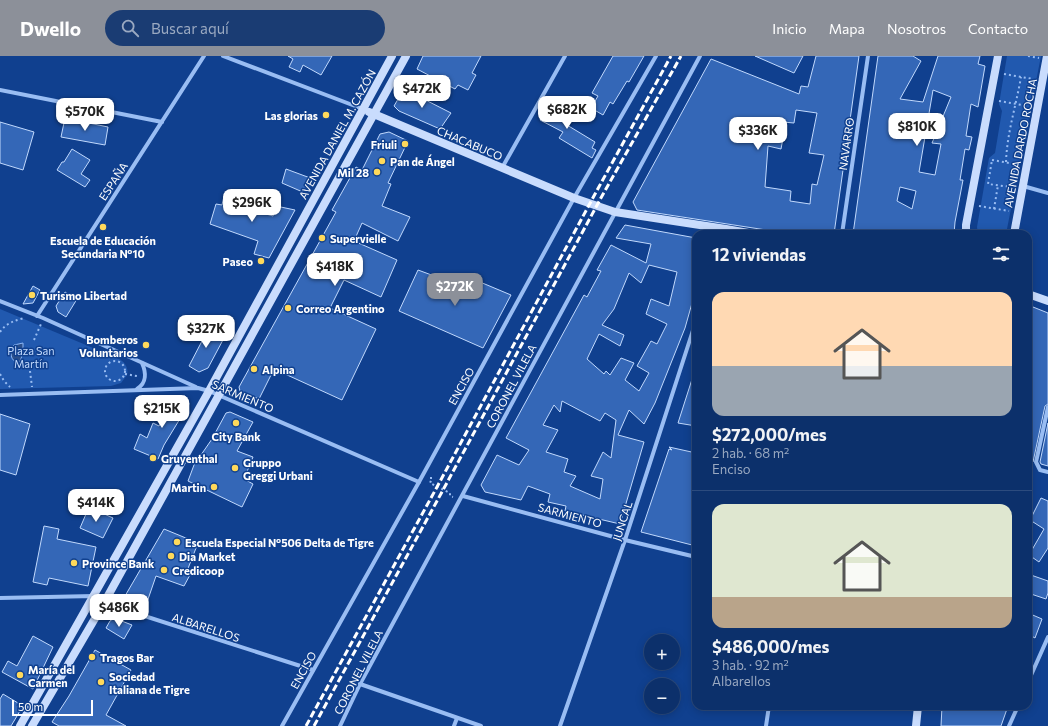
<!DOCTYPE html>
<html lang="es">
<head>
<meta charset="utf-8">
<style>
	body { margin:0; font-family:Commissioner,sans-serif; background:#1a3c73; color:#f1f3f6; height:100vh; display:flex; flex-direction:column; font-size:15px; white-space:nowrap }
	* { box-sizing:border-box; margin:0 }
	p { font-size:13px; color:#9aa9c1 }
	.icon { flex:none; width:22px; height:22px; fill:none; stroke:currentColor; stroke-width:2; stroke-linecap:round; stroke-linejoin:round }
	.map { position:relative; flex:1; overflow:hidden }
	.drawer { position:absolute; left:692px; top:174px; width:340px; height:480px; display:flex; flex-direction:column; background:#0c306b; border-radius:12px; box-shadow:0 2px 10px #0003,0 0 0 1px #2c4b7e }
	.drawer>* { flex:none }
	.fabs { position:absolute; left:644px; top:578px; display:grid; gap:8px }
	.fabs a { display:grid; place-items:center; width:36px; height:36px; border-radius:50%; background:#0c306b; box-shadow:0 2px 10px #0003,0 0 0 1px #2c4b7e; font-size:20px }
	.scale { position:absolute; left:12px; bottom:10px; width:81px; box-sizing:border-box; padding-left:4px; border:2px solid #fff; border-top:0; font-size:11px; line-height:14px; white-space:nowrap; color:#fff; -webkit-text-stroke:3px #10408f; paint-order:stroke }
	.price { position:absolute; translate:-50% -34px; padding:0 9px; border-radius:8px; background:#fff; color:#222; font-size:13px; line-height:26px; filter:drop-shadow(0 1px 2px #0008) }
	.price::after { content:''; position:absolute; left:50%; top:24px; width:12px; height:9px; margin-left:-6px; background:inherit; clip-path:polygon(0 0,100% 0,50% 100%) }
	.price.active { background:#8c9099; color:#fff }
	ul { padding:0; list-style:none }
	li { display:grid; align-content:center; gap:8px; height:212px; padding:0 20px }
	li+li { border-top:1px solid #2c4b7e }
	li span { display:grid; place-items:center; height:124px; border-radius:12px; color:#555 }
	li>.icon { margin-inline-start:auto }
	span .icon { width:72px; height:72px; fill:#fffc; stroke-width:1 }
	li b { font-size:17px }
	h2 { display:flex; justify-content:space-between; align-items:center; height:48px; padding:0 20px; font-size:17px }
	header { display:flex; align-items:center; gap:24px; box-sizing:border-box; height:56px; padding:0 20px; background:#8c9099; color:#fff }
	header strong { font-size:19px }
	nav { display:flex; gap:22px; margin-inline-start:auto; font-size:14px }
	.search { width:280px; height:36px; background:#1a3c73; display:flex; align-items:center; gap:10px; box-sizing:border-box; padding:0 14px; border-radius:22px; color:#9aa9c1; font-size:15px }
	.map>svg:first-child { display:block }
	.green { fill:#2159af }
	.water { fill:#2b4f8a; stroke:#8bb6f6 }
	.building { fill:#3467b7; stroke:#c1d9fd; fill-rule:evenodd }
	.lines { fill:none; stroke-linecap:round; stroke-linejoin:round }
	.path { stroke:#99bdf3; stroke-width:2; stroke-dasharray:2 3; stroke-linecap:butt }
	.street { stroke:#99bdf3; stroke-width:4 }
	.secondary { stroke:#c9dcfd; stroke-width:8 }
	.rail { stroke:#fff; stroke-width:3; stroke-dasharray:7 3; stroke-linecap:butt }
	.poi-dot { fill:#ffd95b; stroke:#10408f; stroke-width:1.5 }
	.labels { text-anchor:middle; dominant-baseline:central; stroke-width:3; stroke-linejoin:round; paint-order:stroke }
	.poi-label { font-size:11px; font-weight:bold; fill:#fff; stroke:#10408f; text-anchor:start }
	.street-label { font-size:11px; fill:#fff; stroke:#10408f }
	.park-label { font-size:11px; fill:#c1d9fd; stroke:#10408f }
</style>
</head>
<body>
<header>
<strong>Dwello</strong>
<div class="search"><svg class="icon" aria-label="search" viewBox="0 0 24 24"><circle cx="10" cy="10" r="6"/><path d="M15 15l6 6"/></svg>Buscar aquí</div>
<nav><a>Inicio</a><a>Mapa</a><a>Nosotros</a><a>Contacto</a></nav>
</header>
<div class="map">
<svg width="1048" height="670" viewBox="0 0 1048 670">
	<rect width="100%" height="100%" fill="#10408f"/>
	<g class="green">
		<polygon points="1007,0 1041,0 1006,178 978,178 977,171 989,102 995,97 1002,55 999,48"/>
		<path d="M0,253l117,49c7,3 12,9 10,17l-6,8 -10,3 -111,3z"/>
	</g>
	<path class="water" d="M23,287v10l-4,11c-9,-4 -10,-11 -5,-19z"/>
	<g class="building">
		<polygon points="288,0 332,0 321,19 303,9 300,16 289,11 293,3"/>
		<polygon points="423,0 481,0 472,17 476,19 468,34 458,29 455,33 417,13"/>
		<polygon points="613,0 644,0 629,26 627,25 613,48 610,46 603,59 591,52 598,40 592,37"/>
		<polygon points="755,0 803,0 794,17"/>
		<path d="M816,0h43l-25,178h-42l-155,-24 -4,-8 78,-143 88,35 2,-8 7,1zM796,54l21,3 -8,40 15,2 -7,30 -5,-1 -2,20 -20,-3 1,-10 -26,-4 3,-41 13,3 2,-11 -11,-17 22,2z"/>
		<path d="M878,0h35l8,5 -21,38 23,3 15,-46h42l-2,8 7,2 -7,41 -7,-3 -5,32 6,1 -3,13 -4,-1 -5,31h3l-8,42 -1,12h-101zM933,34l18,7 -19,46 9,1 -6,31 -16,-3zM900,131l16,4 -4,18 -15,-8z"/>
		<polygon points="404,33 451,57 440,73 399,55 394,50"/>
		<polygon points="550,44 565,51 560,60 564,62 562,66 595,86 592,92 596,94 592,102 559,82 563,76 540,64"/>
		<polygon points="65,62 108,71 105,89 61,81"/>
		<polygon points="0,66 34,76 23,114 0,107"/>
		<polygon points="389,76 408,85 388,127 391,128 382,150 410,161 398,185 362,167 354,185 397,204 381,241 344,224 330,252 376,273 342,344 274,313 259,343 240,335 239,331 336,156 332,154 356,111 362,114 380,78"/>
		<polygon points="72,93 90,104 81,118 90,124 85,131 57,114 62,106 64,106"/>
		<polygon points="286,113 313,123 305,137 282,127"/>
		<polygon points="224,140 259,148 256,155 273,160 276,150 295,154 269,202 254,198 258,185 210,168 216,148 222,149"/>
		<path d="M625,169l71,13v51l-11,39 -30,75 -11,21 -15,-14 -11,25 26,7 -24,82 -55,-13 1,-5 -18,-4 2,-8 -22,-8 -7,14 -36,-8 -4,-7 16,-30 22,10 10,-15 -23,-12 78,-143 3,2 14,-26 -4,-1 14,-25 35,18 5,-19 -35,-6zM649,209l28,7 -8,34 -18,-7 -5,15 21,10 -10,20 -6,-3 -14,25 12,7 -10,18 -14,-11 9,-17 -13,-5 -11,17 -4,-4 -2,3 -17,-15 12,-25 21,12 4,-11 -22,-10 12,-16 15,-36 12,10zM562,345l38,20 5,-8 11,7 -5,38 -8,-6 -12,24 12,3 -3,20 -30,-13 6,-10 -12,-4 4,-13 -22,-7 12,-22 -15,-5 11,-20 6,7z"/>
		<polygon points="418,214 475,235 480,226 511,239 483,292 399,255"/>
		<polygon points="33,230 40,234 33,247 23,248"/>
		<polygon points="65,236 77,243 66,261 58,256 56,250"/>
		<polygon points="1028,249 1048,257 1048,348 1045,350 1033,406 1028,405"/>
		<polygon points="200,269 224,282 208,312 199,316 189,310 202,285 194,281"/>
		<polygon points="694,317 696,317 696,370 678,367"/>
		<polygon points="185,340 189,348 164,389 158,403 134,393 140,378 147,382 153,367 159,370 175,341"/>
		<polygon points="230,356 253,366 237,395 253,401 244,423 253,428 242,451 188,425 194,409 212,383 226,357"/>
		<polygon points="0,358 30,368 16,419 0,414"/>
		<polygon points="1048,367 1048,410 1041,408 1040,406"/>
		<polygon points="669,391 696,397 696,490 641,476 669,393 672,394"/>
		<polygon points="1041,442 1048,445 1048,492 1039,506 1029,499 1044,473 1030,464"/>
		<polygon points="89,451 113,462 103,482 80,472"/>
		<polygon points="44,470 59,473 57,483 96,491 88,530 49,522 47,529 33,526"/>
		<polygon points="164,473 198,487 187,515 191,517 184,530 156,520 145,552 127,545 125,540"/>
		<polygon points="1028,518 1048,525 1048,537 1046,543 1028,537"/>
		<polygon points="1028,557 1042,563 1035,582 1028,578"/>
		<polygon points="114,562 132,569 124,583 106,572 110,565"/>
		<polygon points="33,580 53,591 33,633 2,616 8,605 17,610"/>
		<polygon points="95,594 131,614 106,659 126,670 59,670 52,666 69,640"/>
		<polygon points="3,638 23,650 11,670 0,670 0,643"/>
		<polygon points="942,650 1008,650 1001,670 941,670"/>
	</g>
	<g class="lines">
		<g class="path">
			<polyline points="1028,0 1039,2"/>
			<polyline points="1004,18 1033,23"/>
			<polyline points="999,45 1028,50"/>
			<polygon points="992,104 1015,108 1011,131 988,128"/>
			<path d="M1006,106c1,-29 10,-56 15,-85"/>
			<polyline points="979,150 1009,155"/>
			<polyline points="994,153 998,129"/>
			<path d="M0,276c6,-9 14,-11 24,-14"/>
			<polyline points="34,284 41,268"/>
			<circle cx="115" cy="315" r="10"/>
			<polyline points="30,315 32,331"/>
			<polyline points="0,318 4,325 10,331"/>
			<polyline points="125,318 137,320"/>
			<polyline points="430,422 432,422 430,427 450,437 450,440 453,441"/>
		</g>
		<g class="street">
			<polyline points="223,0 363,53"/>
			<polyline points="0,34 162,66"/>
			<polyline points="502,112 565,0"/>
			<polyline points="1023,130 1048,137"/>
			<polyline points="842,178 868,0"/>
			<polyline points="0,245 43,262 196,331"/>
			<polyline points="37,260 204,0"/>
			<path d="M137,333c10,-6 9,-17 5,-26"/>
			<polyline points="0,339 198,332 209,335 419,426"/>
			<polyline points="1048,351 1036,406 1040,414 1048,416"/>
			<polyline points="463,440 625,484 696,501"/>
			<polyline points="0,542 94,540 104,547 313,614"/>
			<polyline points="1028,626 1048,581"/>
			<polyline points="360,628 481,670"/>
			<polyline points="282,670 419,426 574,142 656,0"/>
			<polyline points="340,670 360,628 700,0"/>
			<polyline points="454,670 457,662"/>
			<polyline points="560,670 625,484 696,265"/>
			<polyline points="766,670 769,650"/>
			<polyline points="1009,670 1018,650"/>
		</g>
		<g class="secondary">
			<polyline points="369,56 574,142 615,156 726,173 754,178"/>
			<polyline points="966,178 966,169 998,0"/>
			<polyline points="1014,178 1047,0"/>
			<polyline points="1028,238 1048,245"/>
			<polyline points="20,670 209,335 392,0"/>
			<polyline points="32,670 104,547 406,0"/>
			<polyline points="916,670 918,650"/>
		</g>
		<g class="rail">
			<polyline points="306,670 437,431 595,138 671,0"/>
			<polyline points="314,670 443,434 602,140 681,0"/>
		</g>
	</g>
	<g class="poi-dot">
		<circle cx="326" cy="59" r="4"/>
		<circle cx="405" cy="88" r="4"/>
		<circle cx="382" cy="105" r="4"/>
		<circle cx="377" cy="116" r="4"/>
		<circle cx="103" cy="171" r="4"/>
		<circle cx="322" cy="182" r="4"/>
		<circle cx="261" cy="205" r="4"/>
		<circle cx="32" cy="239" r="4"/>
		<circle cx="288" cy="252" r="4"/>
		<circle cx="146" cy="289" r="4"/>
		<circle cx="254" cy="313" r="4"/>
		<circle cx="236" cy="367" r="4"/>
		<circle cx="153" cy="402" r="4"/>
		<circle cx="235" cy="412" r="4"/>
		<circle cx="214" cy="431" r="4"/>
		<circle cx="177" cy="486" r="4"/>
		<circle cx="171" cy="500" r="4"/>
		<circle cx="74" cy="507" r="4"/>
		<circle cx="164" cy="514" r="4"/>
		<circle cx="92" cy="601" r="4"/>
		<circle cx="20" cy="619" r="4"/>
		<circle cx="101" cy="626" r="4"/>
	</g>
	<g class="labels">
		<g class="poi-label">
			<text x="318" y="59" text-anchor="end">Las glorias</text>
			<text x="397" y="88" text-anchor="end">Friuli</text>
			<text x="390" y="105">Pan de Ángel</text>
			<text x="369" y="116" text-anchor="end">Mil 28</text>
			<text x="330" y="182">Supervielle</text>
			<text x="103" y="184" text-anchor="middle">Escuela de Educación<tspan x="103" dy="13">Secundaria Nº10</tspan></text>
			<text x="253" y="205" text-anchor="end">Paseo</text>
			<text x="40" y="239">Turismo Libertad</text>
			<text x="296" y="252">Correo Argentino</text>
			<text x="138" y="283" text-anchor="end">Bomberos<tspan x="138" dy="13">Voluntarios</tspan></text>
			<text x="262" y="313">Alpina</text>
			<text x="236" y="380" text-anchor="middle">City Bank</text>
			<text x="161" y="402">Gruyenthal</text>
			<text x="243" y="406">Gruppo<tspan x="243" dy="13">Greggi Urbani</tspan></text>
			<text x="206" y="431" text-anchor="end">Martin</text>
			<text x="185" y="486">Escuela Especial Nº506 Delta de Tigre</text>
			<text x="179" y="500">Dia Market</text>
			<text x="82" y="507">Province Bank</text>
			<text x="172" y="514">Credicoop</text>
			<text x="100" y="601">Tragos Bar</text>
			<text x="28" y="613">María del<tspan x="28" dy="13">Carmen</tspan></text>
			<text x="109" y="620">Sociedad<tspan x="109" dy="13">Italiana de Tigre</tspan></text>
		</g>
		<g class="street-label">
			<text transform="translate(337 78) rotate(-61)">AVENIDA DANIEL M. CAZÓN</text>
			<text transform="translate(470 87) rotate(23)">CHACABUCO</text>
			<text transform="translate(1020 87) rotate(-79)">AVENIDA DARDO ROCHA</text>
			<text transform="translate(846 88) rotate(-82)">NAVARRO</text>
			<text transform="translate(113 125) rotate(-57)">ESPAÑA</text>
			<text transform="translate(461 330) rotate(-61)">ENCISO</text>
			<text transform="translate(511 330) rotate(-62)">CORONEL VILELA</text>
			<text transform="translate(243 340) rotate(23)">SARMIENTO</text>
			<text transform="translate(570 459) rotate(15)">SARMIENTO</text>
			<text transform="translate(622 465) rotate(-72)">JUNCAL</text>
			<text transform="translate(206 571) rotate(18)">ALBARELLOS</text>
			<text transform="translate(303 614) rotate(-61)">ENCISO</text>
			<text transform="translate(358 616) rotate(-63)">CORONEL VILELA</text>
		</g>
		<g class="park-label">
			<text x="31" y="294">Plaza San<tspan x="31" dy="13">Martín</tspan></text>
		</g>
	</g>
</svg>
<div class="fabs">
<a>+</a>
<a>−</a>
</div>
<div class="scale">50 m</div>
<b class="price" style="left:422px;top:53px">$472K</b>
<b class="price" style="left:567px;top:74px">$682K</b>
<b class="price" style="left:85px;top:76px">$570K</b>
<b class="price" style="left:917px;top:91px">$810K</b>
<b class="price" style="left:758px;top:95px">$336K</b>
<b class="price" style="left:252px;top:167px">$296K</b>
<b class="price" style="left:335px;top:231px">$418K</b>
<b class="price active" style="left:455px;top:251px">$272K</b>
<b class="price" style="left:206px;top:293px">$327K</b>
<b class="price" style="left:162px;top:373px">$215K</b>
<b class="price" style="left:96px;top:467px">$414K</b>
<b class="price" style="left:119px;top:572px">$486K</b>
<section class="drawer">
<h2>12 viviendas<svg class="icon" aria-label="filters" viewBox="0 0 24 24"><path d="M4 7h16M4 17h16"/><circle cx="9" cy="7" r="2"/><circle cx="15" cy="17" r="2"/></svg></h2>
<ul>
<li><span style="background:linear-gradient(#ffd9b3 60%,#9aa5b1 0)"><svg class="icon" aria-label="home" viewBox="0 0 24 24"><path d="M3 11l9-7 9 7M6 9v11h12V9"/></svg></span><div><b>$272,000/mes</b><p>2 hab. · 68 m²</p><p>Enciso</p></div></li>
<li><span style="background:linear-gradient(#dfe7d0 75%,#b9a48a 0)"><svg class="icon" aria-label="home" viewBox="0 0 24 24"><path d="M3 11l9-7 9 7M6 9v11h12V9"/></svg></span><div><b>$486,000/mes</b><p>3 hab. · 92 m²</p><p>Albarellos</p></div></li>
</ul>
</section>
</div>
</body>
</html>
